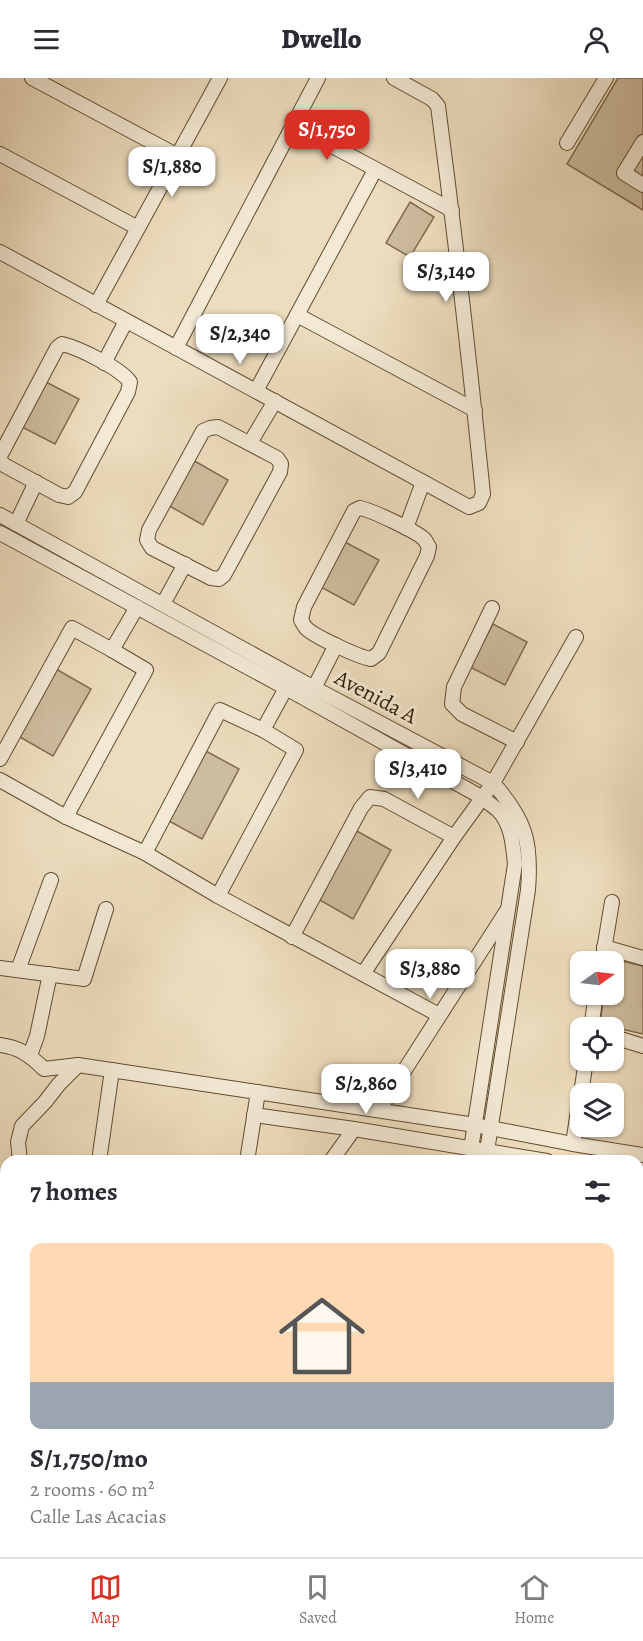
<!DOCTYPE html>
<html lang="en">
<head>
<meta charset="utf-8">
<style>
	body { margin:0; font-family:Alegreya,serif; background:#f2f2f3; color:#2b2b33; height:100vh; display:flex; flex-direction:column; font-size:22px; white-space:nowrap }
	* { box-sizing:border-box; margin:0 }
	p { font-size:20px; color:#7c7c81 }
	.icon { flex:none; width:33px; height:33px; fill:none; stroke:currentColor; stroke-width:2; stroke-linecap:round; stroke-linejoin:round }
	.map { position:relative; flex:1; overflow:hidden }
	.panel { position:absolute; left:0px; top:1077px; width:644px; height:402px; display:flex; flex-direction:column; background:#fff; border-radius:18px 18px 0 0; box-shadow:0 2px 4px #0004 }
	.panel>* { flex:none }
	.needle { width:39px; rotate:76deg }
	.tools { position:absolute; left:570px; top:873px; display:grid; gap:12px }
	.tools a { display:grid; place-items:center; width:54px; height:54px; border-radius:12px; background:#fff; box-shadow:0 2px 4px #0004; font-size:30px }
	.price { position:absolute; translate:-50% -51px; padding:0 14px; border-radius:12px; background:#fff; color:#222; font-size:20px; line-height:39px; filter:drop-shadow(0 2px 3px #0008) }
	.price::after { content:''; position:absolute; left:50%; top:36px; width:18px; height:14px; margin-left:-9px; background:inherit; clip-path:polygon(0 0,100% 0,50% 100%) }
	.price.active { background:#d93025; color:#fff }
	ul { padding:0; list-style:none }
	li { display:grid; align-content:center; gap:12px; height:318px; padding:0 30px }
	li+li { border-top:2px solid #e1e1e2 }
	li span { display:grid; place-items:center; height:186px; border-radius:12px; color:#555 }
	li>.icon { margin-inline-start:auto }
	span .icon { width:108px; height:108px; fill:#fffc; stroke-width:1 }
	li b { font-size:26px }
	h2 { display:flex; justify-content:space-between; align-items:center; height:72px; padding:0 30px; font-size:26px }
	header { display:flex; justify-content:space-between; align-items:center; height:78px; padding:0 30px; background:#fff; font-size:27px; font-weight:800 }
	.dock { display:flex; justify-content:space-around; align-items:center; height:84px; border-top:2px solid #e1e1e2; background:#fff; font-size:16px; color:#7c7c81 }
	.dock a { display:grid; justify-items:center; gap:3px }
	.dock .active { color:#d93025 }
	.map>svg:first-child { display:block }
	.green { fill:#cdbc9e; stroke:#806c4f; stroke-width:1.5 }
	.lines { fill:none; stroke-linecap:round; stroke-linejoin:round }
	.minor-casing { stroke:#614c30; stroke-width:16 }
	.minor { stroke:#f3e9d5; stroke-width:14 }
	.labels { text-anchor:middle; dominant-baseline:central; stroke-width:6; stroke-linejoin:round; paint-order:stroke }
	.street-label { font-size:22px; fill:#321b00; stroke:#f3e9d5 }
</style>
</head>
<body>
<header><svg class="icon" aria-label="menu" viewBox="0 0 24 24"><path d="M4 6h16M4 12h16M4 18h16"/></svg>Dwello<svg class="icon" aria-label="person" viewBox="0 0 24 24"><circle cx="12" cy="8" r="4"/><path d="M4 21q1-7 8-7t8 7"/></svg></header>
<div class="map">
<svg width="643" height="1479" viewBox="0 0 643 1479">
	<rect width="100%" height="100%" fill="#edddbe"/>
	<filter id="stains"><feTurbulence type="fractalNoise" baseFrequency=".00333" numOctaves="4"/><feColorMatrix values="0 0 0 0 .2 0 0 0 0 .09 0 0 0 0 .02 0 0 0 .5 -.17"/></filter>
	<radialGradient id="worn" r=".72"><stop offset=".6" stop-color="#630" stop-opacity="0"/><stop offset="1" stop-color="#630" stop-opacity=".3"/></radialGradient>
	<g class="green">
		<polygon points="618,0 643,0 643,132 567,86"/>
		<polygon points="410,124 434,139 410,179 386,165"/>
		<polygon points="44,303 79,321 55,366 20,348"/>
		<polygon points="191,381 228,402 203,447 166,426"/>
		<polygon points="343,463 379,482 354,527 319,508"/>
		<polygon points="493,546 527,564 505,607 470,589"/>
		<polygon points="56,591 91,611 53,678 18,658"/>
		<polygon points="204,672 239,691 202,761 167,742"/>
		<polygon points="355,752 391,772 353,841 318,821"/>
		<polygon points="609,880 643,888 643,956 600,946 604,917 614,916 614,884 609,883"/>
	</g>
	<g class="lines">
		<defs>
			<g id="minor">
				<polyline points="32,0 178,78"/>
				<polyline points="293,47 452,132"/>
				<polyline points="643,64 624,95 643,107"/>
				<polyline points="567,65 606,0"/>
				<polyline points="0,76 138,150"/>
				<path d="M0,174l469,255 10,-4 4,-9c-13,-129 -28,-259 -45,-388l-6,-7 -38,-21"/>
				<polyline points="96,227 220,0"/>
				<polyline points="297,237 475,332"/>
				<polyline points="176,270 318,0"/>
				<polyline points="104,285 126,243"/>
				<polyline points="256,313 375,92"/>
				<polygon points="218,349 277,380 281,386 280,394 224,497 219,501 211,500 152,470 147,462 149,452 203,353 210,350"/>
				<polyline points="250,365 275,323"/>
				<path d="M0,378l57,-108 5,-4c17,4 58,24 68,38l-2,10 -53,100 -7,5 -9,-2 -55,-30 -4,-5"/>
				<path d="M360,430c11,2 56,23 64,31 2,2 3,5 5,8l-2,9 -48,97 -8,6c-12,-2 -56,-22 -65,-31 -2,-2 -3,-5 -5,-8l3,-13 50,-96z"/>
				<path d="M0,437l314,173 179,95c32,36 39,58 35,107l-41,261"/>
				<polyline points="16,446 36,404"/>
				<polyline points="406,450 423,404"/>
				<path d="M0,455l286,155 197,110c4,4 10,8 15,12 14,14 15,36 17,54l-44,285"/>
				<polyline points="163,526 185,486"/>
				<polyline points="492,530 454,609 452,626 462,636 517,664"/>
				<polyline points="112,572 137,529"/>
				<polyline points="314,610 336,567"/>
				<polyline points="263,652 286,610"/>
				<polyline points="0,681 72,550 112,572 146,592 66,739"/>
				<polyline points="0,702 66,739 145,775 218,818 439,937"/>
				<polyline points="145,775 220,632 263,652 296,672 218,818"/>
				<polyline points="292,859 361,730 370,719 384,721 454,759"/>
				<polyline points="604,869 643,880"/>
				<polyline points="602,884 612,824"/>
				<polyline points="0,890 84,901 106,831"/>
				<polyline points="18,892 51,802"/>
				<polyline points="363,896 454,759 493,705 576,559"/>
				<polyline points="591,950 596,916"/>
				<polyline points="614,959 643,968"/>
				<path d="M0,967c19,2 31,11 44,24l34,-4 397,60 98,19 70,11"/>
				<polyline points="30,977 37,958 50,896"/>
				<polyline points="581,1016 586,982"/>
				<polyline points="379,1032 506,834"/>
				<polyline points="254,1037 354,1051 547,1083"/>
				<polyline points="573,1066 580,1019"/>
				<polyline points="20,1083 18,1064 22,1048 45,1024 59,1006 78,987"/>
				<polyline points="99,1083 112,992"/>
				<polyline points="247,1083 258,1014"/>
				<polyline points="331,1083 354,1051"/>
				<polyline points="638,1098 643,1099"/>
				<polyline points="0,1149 6,1147"/>
				<polyline points="638,1185 643,1186"/>
				<polyline points="638,1271 643,1272"/>
				<polyline points="638,1357 643,1358"/>
				<polyline points="638,1463 643,1428"/>
				<polyline points="463,1473 464,1479"/>
				<polyline points="491,1473 556,1479"/>
				<polyline points="635,1479 636,1473"/>
			</g>
		</defs>
		<use href="#minor" class="minor-casing"/>
		<use href="#minor" class="minor"/>
	</g>
	<g class="labels">
		<g class="street-label">
			<text transform="translate(376 619) rotate(28)">Avenida A</text>
		</g>
	</g>
	<rect width="100%" height="100%" filter="url(#stains)"/>
	<rect width="100%" height="100%" fill="url(#worn)"/>
</svg>
<div class="tools">
<a><svg class="needle" viewBox="-14 -14 28 28"><path d="M0-13l5 13h-10z" fill="#e53935"/><path d="M0 13l5-13h-10z" fill="#7c7c81"/></svg></a>
<a><svg class="icon" aria-label="locate" viewBox="0 0 24 24"><circle cx="12" cy="12" r="6"/><path d="M12 2v4M12 18v4M2 12h4M18 12h4"/></svg></a>
<a><svg class="icon" aria-label="layers" viewBox="0 0 24 24"><path d="M12 4l9 5-9 5-9-5zM3 14l9 5 9-5"/></svg></a>
</div>
<b class="price active" style="left:327px;top:83px">S/1,750</b>
<b class="price" style="left:172px;top:120px">S/1,880</b>
<b class="price" style="left:446px;top:225px">S/3,140</b>
<b class="price" style="left:240px;top:287px">S/2,340</b>
<b class="price" style="left:418px;top:722px">S/3,410</b>
<b class="price" style="left:430px;top:922px">S/3,880</b>
<b class="price" style="left:366px;top:1037px">S/2,860</b>
<section class="panel">
<h2>7 homes<svg class="icon" aria-label="filters" viewBox="0 0 24 24"><path d="M4 7h16M4 17h16"/><circle cx="9" cy="7" r="2"/><circle cx="15" cy="17" r="2"/></svg></h2>
<ul>
<li><span style="background:linear-gradient(#ffd9b3 75%,#9aa5b1 0)"><svg class="icon" aria-label="home" viewBox="0 0 24 24"><path d="M3 11l9-7 9 7M6 9v11h12V9"/></svg></span><div><b>S/1,750/mo</b><p>2 rooms · 60 m²</p><p>Calle Las Acacias</p></div></li>
</ul>
</section>
</div>
<nav class="dock">
<a class="active"><svg class="icon" aria-label="map" viewBox="0 0 24 24"><path d="M3 6l6-2 6 2 6-2v14l-6 2-6-2-6 2zM9 4v14M15 6v14"/></svg>Map</a>
<a><svg class="icon" aria-label="saved" viewBox="0 0 24 24"><path d="M7 4h10v16l-5-4-5 4z"/></svg>Saved</a>
<a><svg class="icon" aria-label="home" viewBox="0 0 24 24"><path d="M3 11l9-7 9 7M6 9v11h12V9"/></svg>Home</a>
</nav>
</body>
</html>
